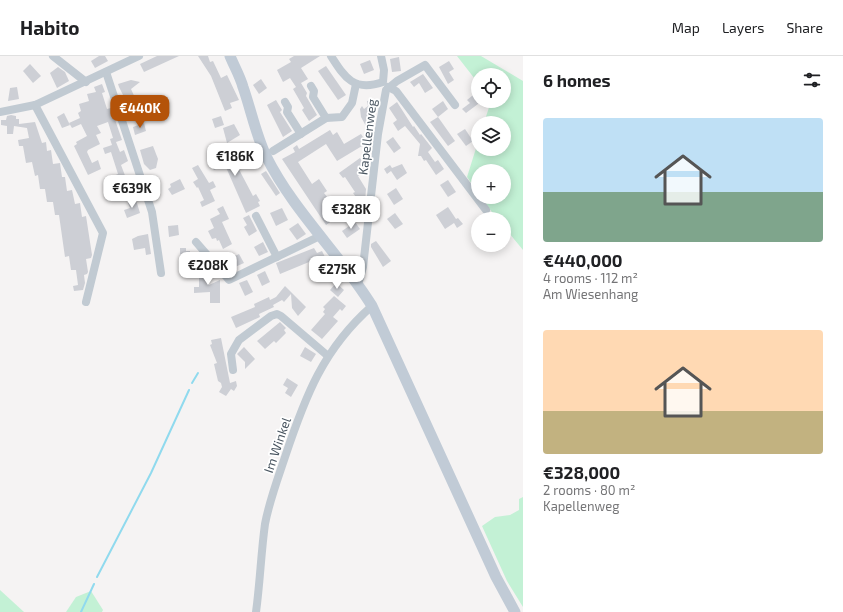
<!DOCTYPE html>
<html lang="en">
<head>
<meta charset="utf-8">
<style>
	body { margin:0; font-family:"Exo 2",sans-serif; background:#f2f2f2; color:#202124; height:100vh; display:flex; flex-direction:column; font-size:15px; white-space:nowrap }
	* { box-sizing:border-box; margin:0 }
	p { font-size:13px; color:#757577 }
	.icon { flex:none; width:22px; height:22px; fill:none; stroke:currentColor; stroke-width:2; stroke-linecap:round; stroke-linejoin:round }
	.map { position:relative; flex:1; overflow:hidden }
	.panel { display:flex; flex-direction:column; background:#fff; width:320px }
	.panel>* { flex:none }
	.fabs { position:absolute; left:471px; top:12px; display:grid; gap:8px }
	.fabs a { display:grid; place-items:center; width:40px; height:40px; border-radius:50%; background:#fff; box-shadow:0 2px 10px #0003; font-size:20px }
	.price { position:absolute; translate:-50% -34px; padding:0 9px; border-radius:8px; background:#fff; color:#222; font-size:13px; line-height:26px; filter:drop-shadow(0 1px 2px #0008) }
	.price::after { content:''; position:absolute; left:50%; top:24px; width:12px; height:9px; margin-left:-6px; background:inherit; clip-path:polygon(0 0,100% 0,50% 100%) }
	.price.current { background:#b45309; color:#fff }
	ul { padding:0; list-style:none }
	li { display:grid; align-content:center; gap:8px; height:212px; padding:0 20px }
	li span { display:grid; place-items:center; height:124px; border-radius:4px; color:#555 }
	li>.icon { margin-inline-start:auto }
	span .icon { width:72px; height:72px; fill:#fffc; stroke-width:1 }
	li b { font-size:17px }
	h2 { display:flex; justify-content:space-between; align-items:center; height:48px; padding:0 20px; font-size:17px }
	header { display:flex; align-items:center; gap:24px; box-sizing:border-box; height:56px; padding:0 20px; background:#fff; border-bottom:1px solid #e0e0e0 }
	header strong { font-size:19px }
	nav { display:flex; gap:22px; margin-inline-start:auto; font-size:14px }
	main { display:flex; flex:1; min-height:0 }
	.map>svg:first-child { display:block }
	.green { fill:#c3f1d5 }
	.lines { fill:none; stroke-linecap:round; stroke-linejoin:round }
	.stream { stroke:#90daee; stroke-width:2 }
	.building { fill:#cdcfd5 }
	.minor { stroke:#c1cad2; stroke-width:8 }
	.secondary { stroke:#c1cbd6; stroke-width:11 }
	.labels { text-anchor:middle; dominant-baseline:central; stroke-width:3.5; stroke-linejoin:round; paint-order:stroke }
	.street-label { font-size:13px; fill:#4a5661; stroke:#fff }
</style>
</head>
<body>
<header>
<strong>Habito</strong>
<nav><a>Map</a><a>Layers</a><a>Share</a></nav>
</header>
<main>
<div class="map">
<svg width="523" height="556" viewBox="0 0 523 556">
	<rect width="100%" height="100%" fill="#f5f3f3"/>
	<g class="green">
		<polygon points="457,0 481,0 523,25 523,194 504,171 504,163 497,163 481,141 504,141 504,115 478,115 478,137 467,121 478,86 478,93 504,93 504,67 484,67 491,45 504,45 504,19 478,19 478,27"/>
		<polygon points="523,441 523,551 507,525 482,470 495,461 510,459 519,454 519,443"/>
		<polygon points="0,534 24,556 0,556"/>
		<polygon points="91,535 103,554 102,556 66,556 76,541"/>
	</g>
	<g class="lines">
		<g class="stream">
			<polyline points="192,327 198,317"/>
			<polyline points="97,521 151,417 189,334"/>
			<polyline points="81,556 94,528"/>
		</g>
	</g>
	<g class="building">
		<polygon points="99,0 105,0 108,5 95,12 91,5"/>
		<polygon points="157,0 179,0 144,16 140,8"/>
		<polygon points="198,0 208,0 210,6 213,5 221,22 227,19 239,44 230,47 232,52 225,55 211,20"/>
		<polygon points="294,0 320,0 301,12 308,23 301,27 307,37 306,40 317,59 309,65 302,54 304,52 293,33 296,31 290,22 283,26 277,14 291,6 289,3"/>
		<polygon points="399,1 401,15 392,16 390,3"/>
		<polygon points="370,4 374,14 364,18 360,8"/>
		<polygon points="449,5 454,13 449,16 454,24 448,28 439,11"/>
		<polygon points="30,8 41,20 33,27 23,15"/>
		<polygon points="326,10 346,39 338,44 318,15"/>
		<polygon points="58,11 65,16 69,25 57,32 50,17"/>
		<polygon points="423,18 433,32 425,37 419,27 414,31 410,26"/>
		<polygon points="261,23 267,32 259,38 253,29"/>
		<polygon points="131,24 140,26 131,33 140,53 145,51 148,56 141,59 139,54 129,59 124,48 127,47 119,31 118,28"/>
		<polygon points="102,28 105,36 102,37 107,53 111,52 122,84 116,86 120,96 124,94 128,105 121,109 129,130 122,134 118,124 116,125 113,120 118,118 111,96 105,98 103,92 112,89 110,83 113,82 108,66 97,70 101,77 96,79 100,88 88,94 87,96 92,107 98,104 101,113 88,119 74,90 77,88 76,86 87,80 81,68 72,72 69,67 80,62 78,57 81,55 79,48 89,45 87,38 96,36 94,31"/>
		<polygon points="17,31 19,43 8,45 10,32"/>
		<polygon points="478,35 478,48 466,57 462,53 470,47 467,44"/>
		<polygon points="276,44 282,54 280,56 292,75 283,81 267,49"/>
		<polygon points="373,44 375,57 372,57 373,60 368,60 373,68 367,72 361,61 360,53 362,50 364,53 368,50 367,45"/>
		<polygon points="443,45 448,53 438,61 432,53"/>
		<polygon points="397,46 413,71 414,70 420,79 421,78 432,92 428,96 435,106 438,104 444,113 436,119 426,104 424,105 421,100 418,100 420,88 405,70 398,75 393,67 397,64 389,52"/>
		<polygon points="64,57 70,69 62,72 57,61"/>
		<polygon points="11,59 16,60 16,63 19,63 19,68 35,66 42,87 46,86 47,95 51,94 53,108 60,107 62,121 65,121 67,135 72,134 75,148 80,147 82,161 86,160 92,199 91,202 86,203 88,216 87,218 84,219 85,227 83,234 74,235 73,230 78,229 76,214 71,214 69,200 65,201 59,159 55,159 53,146 47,146 45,133 40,133 38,119 35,120 32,106 26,107 23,90 19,90 18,84 29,82 27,72 14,70 13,78 7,78 7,70 1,69 1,64 6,64 7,60"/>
		<polygon points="221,60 224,69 215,72 212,63"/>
		<polygon points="438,61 455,85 448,90 430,66"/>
		<polygon points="144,67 146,75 135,79 133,71"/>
		<polygon points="234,68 240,79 227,87 223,72"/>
		<polygon points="465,73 473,85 466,90 457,78"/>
		<polygon points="330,74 333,79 337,76 344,88 361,78 367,87 337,105 326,88 298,106 312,128 319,123 327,135 324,137 328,142 324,146 333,159 331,161 333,164 326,169 282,103 295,96 293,92 297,89 299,93"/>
		<polygon points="393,81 401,92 394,97 386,86"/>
		<polygon points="230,87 237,102 234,104 253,140 256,138 260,145 258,146 260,150 246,157 225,109 214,114 207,102 225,93 224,90"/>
		<polygon points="153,90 158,103 156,112 150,114 144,108 140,94"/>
		<polygon points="360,102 367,113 358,120 366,133 365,146 352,155 348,150 358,144 353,137 355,136 345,121 343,122 339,117"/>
		<polygon points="402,108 407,117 397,124 391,115 387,118 384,113 390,109 392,112"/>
		<polygon points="198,109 209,127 213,125 216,131 210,134 215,145 202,151 200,146 204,144 198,131 197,132 193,126 198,123 192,112"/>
		<polygon points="266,115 280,137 276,140 261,118"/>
		<polygon points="180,123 185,133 172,139 168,133 171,131 170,128"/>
		<polygon points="448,124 456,136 448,141 440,129"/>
		<polygon points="396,132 403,143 394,149 387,138"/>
		<polygon points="136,144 140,157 127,162 124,154 130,152 128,147"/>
		<polygon points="223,150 229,163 222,166 232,188 223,193 219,184 217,185 216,182 212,183 208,175 214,172 210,163 220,158 217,153"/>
		<polygon points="448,151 456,163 458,162 463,168 457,172 454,167 445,173 436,159"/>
		<polygon points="282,152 288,164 276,170 270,157"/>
		<polygon points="395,157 403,168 395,173 387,163"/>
		<polygon points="249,159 257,175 249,180 244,171 247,169 243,162"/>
		<polygon points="355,166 360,173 347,182 342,175"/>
		<polygon points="298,167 306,178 297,184 289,173"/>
		<polygon points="178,169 179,179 169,181 168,170"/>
		<polygon points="148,178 151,198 146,199 145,192 134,194 132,183 138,180"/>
		<polygon points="376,185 391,205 383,211 371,191 371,188"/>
		<polygon points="263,186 268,196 259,200 254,191"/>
		<polygon points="180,192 186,192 186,195 190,195 190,208 180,208"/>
		<polygon points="314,192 317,197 322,195 326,203 320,206 328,220 317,226 309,206 280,218 276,207"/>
		<polygon points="239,198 244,207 235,211 231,202"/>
		<polygon points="199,211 209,211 209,229 220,224 220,247 210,247 210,236 194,237 194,231 199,231"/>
		<polygon points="265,215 270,226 262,230 257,219"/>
		<polygon points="247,224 253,236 245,240 239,227"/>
		<polygon points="336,227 344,234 338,241 330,234"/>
		<polygon points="285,230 306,251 298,260 292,252 291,238 284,246 282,244 273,249 274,251 259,258 260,261 236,272 231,261 255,251 254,248 269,241 270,244 276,241"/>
		<polygon points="334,240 346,250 342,255 340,253 333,261 338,265 322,283 311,274 325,258 323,256 325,253 323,251"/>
		<polygon points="280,266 286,272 284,274 286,277 276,287 274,285 265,293 257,285"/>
		<polygon points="221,282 230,327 236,325 237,330 234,335 231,333 226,340 219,336 222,331 221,327 218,325 214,308 217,307 210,289 212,288 211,284"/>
		<polygon points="244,291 255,303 245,313 245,306 237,298"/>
		<polygon points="305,291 316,298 311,306 300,300"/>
		<polygon points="287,322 298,329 291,341 285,337 288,332 283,329"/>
	</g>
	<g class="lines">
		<g class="minor">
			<polyline points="53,0 86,26"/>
			<path d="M331,0c14,22 23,36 52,26l1,-12 -3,-14"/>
			<polyline points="106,16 152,156 161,217"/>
			<polyline points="311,30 314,35 313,41 326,62"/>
			<polyline points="388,31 396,35 486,154"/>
			<polyline points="285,46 288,51 287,56 301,78"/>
			<polyline points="35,49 103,177 86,246"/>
			<polyline points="0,56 35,49 139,0"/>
			<polyline points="273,95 326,62 342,61 352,47 356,28"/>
			<polyline points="256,160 277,201"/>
			<polyline points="196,186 229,224 320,180"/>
			<polyline points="358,229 363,211 378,78 386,34 397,25 425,9 455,49"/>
			<polyline points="233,314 231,298 239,284 271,260 277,258 281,260 328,300"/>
			<path d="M256,556c4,-29 5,-59 9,-88 4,-22 13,-46 20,-67 20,-60 38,-108 87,-151"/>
		</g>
		<path class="secondary" d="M230,0c4,10 10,20 13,31 8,23 13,48 23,69 28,56 74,98 106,150l124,271 19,35"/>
	</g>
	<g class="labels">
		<g class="street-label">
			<text transform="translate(367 81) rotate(-83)">Kapellenweg</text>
			<text transform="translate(277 389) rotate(-71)">Im Winkel</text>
		</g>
	</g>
</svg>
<div class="fabs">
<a><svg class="icon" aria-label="locate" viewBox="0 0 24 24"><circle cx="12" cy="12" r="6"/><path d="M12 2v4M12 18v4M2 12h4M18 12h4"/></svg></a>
<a><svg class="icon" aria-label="layers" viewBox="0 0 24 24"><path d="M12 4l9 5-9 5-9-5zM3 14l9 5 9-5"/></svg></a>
<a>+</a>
<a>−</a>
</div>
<b class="price current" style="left:140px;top:73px">€440K</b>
<b class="price" style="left:235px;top:121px">€186K</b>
<b class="price" style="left:132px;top:153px">€639K</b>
<b class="price" style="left:351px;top:174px">€328K</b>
<b class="price" style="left:208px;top:230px">€208K</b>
<b class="price" style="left:337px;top:234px">€275K</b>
</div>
<section class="panel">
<h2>6 homes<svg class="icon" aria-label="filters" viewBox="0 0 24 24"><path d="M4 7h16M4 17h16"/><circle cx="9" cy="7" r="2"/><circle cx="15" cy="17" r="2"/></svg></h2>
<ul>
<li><span style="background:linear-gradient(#bfe0f5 60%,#7fa58c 0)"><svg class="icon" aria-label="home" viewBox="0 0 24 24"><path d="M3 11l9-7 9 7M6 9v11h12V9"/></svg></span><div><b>€440,000</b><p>4 rooms · 112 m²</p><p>Am Wiesenhang</p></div></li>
<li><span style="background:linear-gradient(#ffd9b3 65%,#c2b280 0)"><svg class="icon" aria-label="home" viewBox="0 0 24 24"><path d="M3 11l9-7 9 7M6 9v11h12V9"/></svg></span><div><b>€328,000</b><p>2 rooms · 80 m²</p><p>Kapellenweg</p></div></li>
</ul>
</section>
</main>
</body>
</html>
